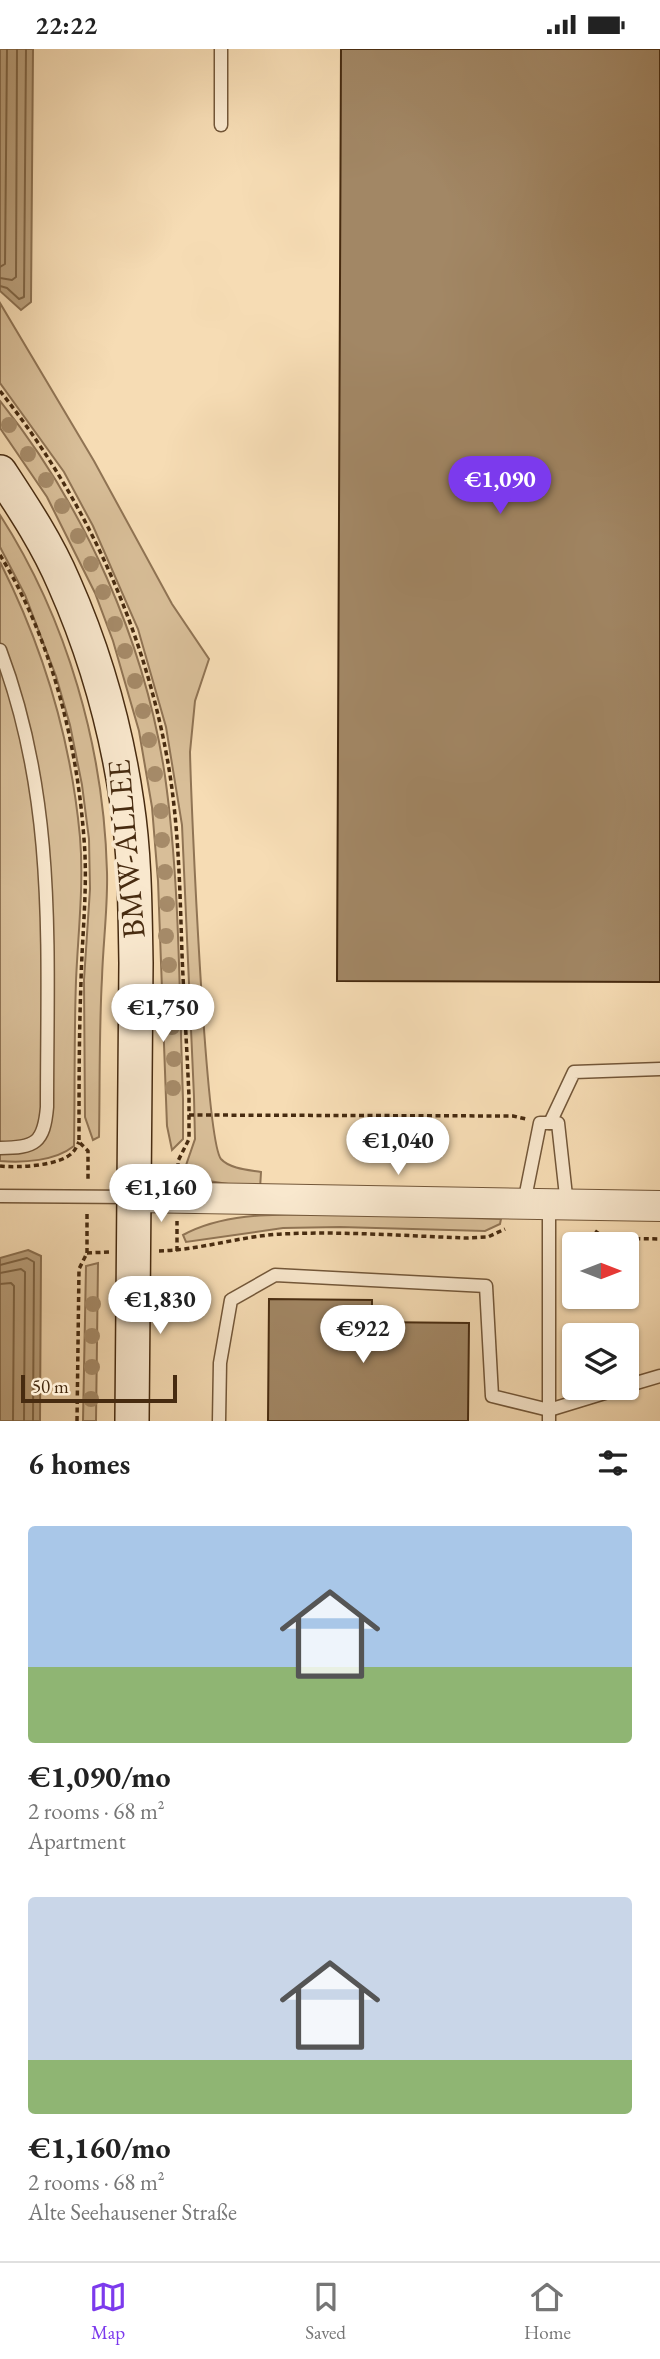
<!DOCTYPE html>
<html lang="en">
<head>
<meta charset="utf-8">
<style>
	body { margin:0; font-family:"EB Garamond",serif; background:#f6f6f6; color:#222; height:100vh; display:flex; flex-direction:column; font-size:26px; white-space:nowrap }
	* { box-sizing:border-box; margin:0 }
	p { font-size:23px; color:#767676 }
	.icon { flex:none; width:38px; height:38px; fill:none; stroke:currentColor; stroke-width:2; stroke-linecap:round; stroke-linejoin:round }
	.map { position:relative; height:1372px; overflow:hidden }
	.sheet { display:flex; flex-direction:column; background:#fff; flex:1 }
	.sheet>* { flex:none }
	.needle { width:46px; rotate:90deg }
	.controls { position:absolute; left:562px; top:1183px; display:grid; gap:14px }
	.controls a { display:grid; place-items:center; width:77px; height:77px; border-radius:7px; background:#fff; box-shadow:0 2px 5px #0004; font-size:35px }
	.scale { position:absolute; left:21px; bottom:18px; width:156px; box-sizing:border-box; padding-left:7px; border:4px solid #472b10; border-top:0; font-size:19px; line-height:24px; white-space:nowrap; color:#472b10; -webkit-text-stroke:5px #f9e8ce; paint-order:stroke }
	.price { position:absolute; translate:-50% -60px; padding:0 16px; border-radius:24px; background:#fff; color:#222; font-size:23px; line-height:46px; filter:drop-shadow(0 2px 4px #0008) }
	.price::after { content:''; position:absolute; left:50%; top:42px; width:21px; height:16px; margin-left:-10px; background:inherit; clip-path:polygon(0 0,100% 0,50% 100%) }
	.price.current { background:#7c3aed; color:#fff }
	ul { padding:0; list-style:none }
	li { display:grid; align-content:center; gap:14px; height:371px; padding:0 28px }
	li span { display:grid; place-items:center; height:217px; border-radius:7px; color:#555 }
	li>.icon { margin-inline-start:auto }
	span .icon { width:126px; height:126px; fill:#fffc; stroke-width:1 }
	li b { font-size:30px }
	h2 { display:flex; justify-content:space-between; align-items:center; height:84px; padding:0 28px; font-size:30px }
	.status { display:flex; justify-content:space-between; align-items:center; height:49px; padding:0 35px; background:#fff; direction:ltr }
	.status svg { height:19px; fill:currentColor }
	.tabs { display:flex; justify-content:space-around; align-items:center; height:98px; border-top:2px solid #e0e0e0; background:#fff; font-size:19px; color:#767676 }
	.tabs a { display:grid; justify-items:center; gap:4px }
	.tabs .current { color:#7c3aed }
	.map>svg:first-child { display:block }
	.green { fill:#d8be98; stroke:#907454; stroke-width:2 }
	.water { fill:#baa07c; stroke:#8c7151; stroke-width:2 }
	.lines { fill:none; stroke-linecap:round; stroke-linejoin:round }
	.shore { stroke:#806646; stroke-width:2 }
	.building { fill:#a28765; stroke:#472b10; stroke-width:2 }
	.service-casing { stroke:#735739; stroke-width:15 }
	.tertiary-casing { stroke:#735739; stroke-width:32 }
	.secondary-casing { stroke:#472b10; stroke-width:36 }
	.path { stroke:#472b10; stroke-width:3.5; stroke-dasharray:5 3.5; stroke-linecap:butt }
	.service { stroke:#f9e8ce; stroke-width:12 }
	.tertiary { stroke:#f9e8ce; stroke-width:30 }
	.secondary { stroke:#f9e8ce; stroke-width:33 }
	.tree { fill:#a68b69 }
	.labels { text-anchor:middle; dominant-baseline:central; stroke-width:7; stroke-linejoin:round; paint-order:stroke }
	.street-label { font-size:32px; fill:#472b10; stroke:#f9e8ce }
</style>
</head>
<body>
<div class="status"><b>22:22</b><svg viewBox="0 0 49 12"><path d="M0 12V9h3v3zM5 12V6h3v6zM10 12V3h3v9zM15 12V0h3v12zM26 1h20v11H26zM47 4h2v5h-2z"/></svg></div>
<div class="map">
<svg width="660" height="1372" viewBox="0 0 660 1372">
	<rect width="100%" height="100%" fill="#f6dcb4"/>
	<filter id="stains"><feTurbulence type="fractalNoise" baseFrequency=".00286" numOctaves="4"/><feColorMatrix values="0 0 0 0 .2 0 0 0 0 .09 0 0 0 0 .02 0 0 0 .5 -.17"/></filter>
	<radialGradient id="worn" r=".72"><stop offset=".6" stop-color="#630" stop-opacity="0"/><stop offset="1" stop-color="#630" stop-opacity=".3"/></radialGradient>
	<g class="green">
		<path d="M0,254l94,158 78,143 37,55 -14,42 -5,51c1,48 15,388 31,407 9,10 29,11 40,13l-1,17 -58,-9 -18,-9 11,-32 -1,-42 -12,-272 -16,-98 -28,-98 -45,-103 -29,-54 -64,-89z"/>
		<path d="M0,352c85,106 145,241 165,375 15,107 14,216 18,323v40l-11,11 -5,-24 -9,-245 -6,-74 -13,-76 -26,-90 -18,-48 -48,-96 -47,-69z"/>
		<path d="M0,466c67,104 104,233 107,357 1,35 -4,71 -5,106 -3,53 -2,106 -3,159l-6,3 -8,-23 -1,-137 6,-91 -1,-50 -7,-54 -12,-60 -14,-49 -31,-81 -25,-48z"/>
		<path d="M0,513c44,87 71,178 80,275 4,48 -2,96 -4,144 -2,55 -1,110 -2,165 -19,15 -50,17 -74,15z"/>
		<path d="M339,1165l162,5 -1,5 -15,7 -145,-4 -57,1 -97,14 -3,-7c46,-25 105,-20 156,-21z"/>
		<polygon points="98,1214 96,1372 83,1372 86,1217"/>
	</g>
	<g class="water">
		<polygon points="0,0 33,0 31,253 21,261 0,242"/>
		<polygon points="28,1201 41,1207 40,1372 0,1372 0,1209"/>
	</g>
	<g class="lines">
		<g class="shore">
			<polyline points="0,218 5,215 7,0"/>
			<polyline points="0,229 12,231 16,228 17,0"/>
			<polyline points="0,237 7,239 19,250 24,248 26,0"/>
			<polyline points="0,1216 27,1209 34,1213 33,1372"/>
			<polyline points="0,1224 21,1220 25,1223 24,1372"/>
			<polyline points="0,1235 11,1234 14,1237 13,1372"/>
		</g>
	</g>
	<g class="building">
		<polygon points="341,0 660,0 660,933 337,932"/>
		<polygon points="269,1250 372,1251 372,1273 469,1274 468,1372 268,1372"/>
	</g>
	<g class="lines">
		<defs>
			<g id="service">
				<polyline points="221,0 221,76"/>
				<path d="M0,601c57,151 47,298 47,457 -3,36 -12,41 -47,41"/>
				<polyline points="550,1074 574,1023 660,1020"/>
				<polyline points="0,1147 133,1148"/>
				<polyline points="524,1154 540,1074 558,1074 567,1156"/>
				<polyline points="549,1156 549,1372"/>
				<polyline points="626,1337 660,1327"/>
				<polyline points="219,1372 220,1314 231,1251 275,1226 486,1237 492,1347 549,1361 621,1339"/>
			</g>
			<polyline id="tertiary" points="134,1148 660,1157"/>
			<path id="secondary" d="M0,423c23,35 47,71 64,111 31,70 52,144 63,220 8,53 8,107 9,160l-4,458"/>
		</defs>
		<use href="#service" class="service-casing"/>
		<use href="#tertiary" class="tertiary-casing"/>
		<use href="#secondary" class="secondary-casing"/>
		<g class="path">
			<path d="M0,342c87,109 148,245 170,384 9,59 10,119 12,179 2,48 5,96 7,143v42l-11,22v14"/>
			<path d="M0,506c51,83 77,187 84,284 4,48 -2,95 -3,143 -2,53 -2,107 -2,160l9,9v31"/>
			<polyline points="189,1066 513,1067 526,1070"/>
			<path d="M0,1117c17,2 61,0 73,-14 3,-3 4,-7 6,-10"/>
			<polyline points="595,1182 605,1189 660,1190"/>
			<path d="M159,1202c41,-1 82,-15 123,-17 61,-3 124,2 185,4l21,-1 17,-8"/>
			<polyline points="177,1202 177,1172"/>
			<polyline points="87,1204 109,1203"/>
			<polyline points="77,1372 79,1220 87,1204 87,1165"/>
		</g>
		<use href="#service" class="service"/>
		<use href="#tertiary" class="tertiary"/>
		<use href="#secondary" class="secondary"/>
	</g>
	<g class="tree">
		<circle cx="9" cy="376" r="8"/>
		<circle cx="28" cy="405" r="8"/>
		<circle cx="46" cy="431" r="8"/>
		<circle cx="62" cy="457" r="8"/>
		<circle cx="78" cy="487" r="8"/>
		<circle cx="91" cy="515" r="8"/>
		<circle cx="103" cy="543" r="8"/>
		<circle cx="115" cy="575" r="8"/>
		<circle cx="125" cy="602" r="8"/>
		<circle cx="135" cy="632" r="8"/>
		<circle cx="143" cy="662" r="8"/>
		<circle cx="149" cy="691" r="8"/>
		<circle cx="155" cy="725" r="8"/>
		<circle cx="161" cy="762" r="8"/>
		<circle cx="162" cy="791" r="8"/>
		<circle cx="165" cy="823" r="8"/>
		<circle cx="167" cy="855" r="8"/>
		<circle cx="166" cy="887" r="8"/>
		<circle cx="169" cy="916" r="8"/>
		<circle cx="169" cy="947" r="8"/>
		<circle cx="172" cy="978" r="8"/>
		<circle cx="174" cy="1010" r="8"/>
		<circle cx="173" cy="1039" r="8"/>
		<circle cx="93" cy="1255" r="8"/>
		<circle cx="92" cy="1287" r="8"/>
		<circle cx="92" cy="1318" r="8"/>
		<circle cx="91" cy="1350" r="8"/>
	</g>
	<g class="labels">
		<g class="street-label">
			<text transform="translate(126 800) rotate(-95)">BMW-ALLEE</text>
		</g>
	</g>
	<rect width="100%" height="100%" filter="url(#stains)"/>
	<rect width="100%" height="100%" fill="url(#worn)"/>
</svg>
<div class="controls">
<a><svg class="needle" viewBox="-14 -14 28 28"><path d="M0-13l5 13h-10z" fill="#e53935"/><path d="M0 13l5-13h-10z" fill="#767676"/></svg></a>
<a><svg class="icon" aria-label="layers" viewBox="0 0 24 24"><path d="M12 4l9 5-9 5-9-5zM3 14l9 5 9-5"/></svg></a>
</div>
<div class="scale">50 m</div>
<b class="price current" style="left:500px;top:467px">€1,090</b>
<b class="price" style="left:163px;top:995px">€1,750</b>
<b class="price" style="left:398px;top:1128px">€1,040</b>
<b class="price" style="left:161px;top:1175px">€1,160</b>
<b class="price" style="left:160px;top:1287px">€1,830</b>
<b class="price" style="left:363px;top:1316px">€922</b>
</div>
<section class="sheet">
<h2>6 homes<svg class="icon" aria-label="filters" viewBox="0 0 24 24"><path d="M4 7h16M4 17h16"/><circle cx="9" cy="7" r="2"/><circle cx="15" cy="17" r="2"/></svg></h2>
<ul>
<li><span style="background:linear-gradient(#a9c7e8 65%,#8fb573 0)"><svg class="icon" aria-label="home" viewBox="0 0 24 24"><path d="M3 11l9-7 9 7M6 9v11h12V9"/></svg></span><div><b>€1,090/mo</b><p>2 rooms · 68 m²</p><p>Apartment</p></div></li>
<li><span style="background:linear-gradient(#c9d6e8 75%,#8fb573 0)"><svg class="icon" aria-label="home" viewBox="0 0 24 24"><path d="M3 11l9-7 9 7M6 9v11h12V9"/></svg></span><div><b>€1,160/mo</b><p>2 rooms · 68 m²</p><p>Alte Seehausener Straße</p></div></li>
</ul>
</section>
<nav class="tabs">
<a class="current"><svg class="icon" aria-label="map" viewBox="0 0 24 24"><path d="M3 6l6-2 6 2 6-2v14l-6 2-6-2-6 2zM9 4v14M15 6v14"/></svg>Map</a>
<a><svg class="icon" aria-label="saved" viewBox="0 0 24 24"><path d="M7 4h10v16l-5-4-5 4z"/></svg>Saved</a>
<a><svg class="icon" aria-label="home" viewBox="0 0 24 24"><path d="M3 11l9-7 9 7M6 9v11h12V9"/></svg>Home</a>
</nav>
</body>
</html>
